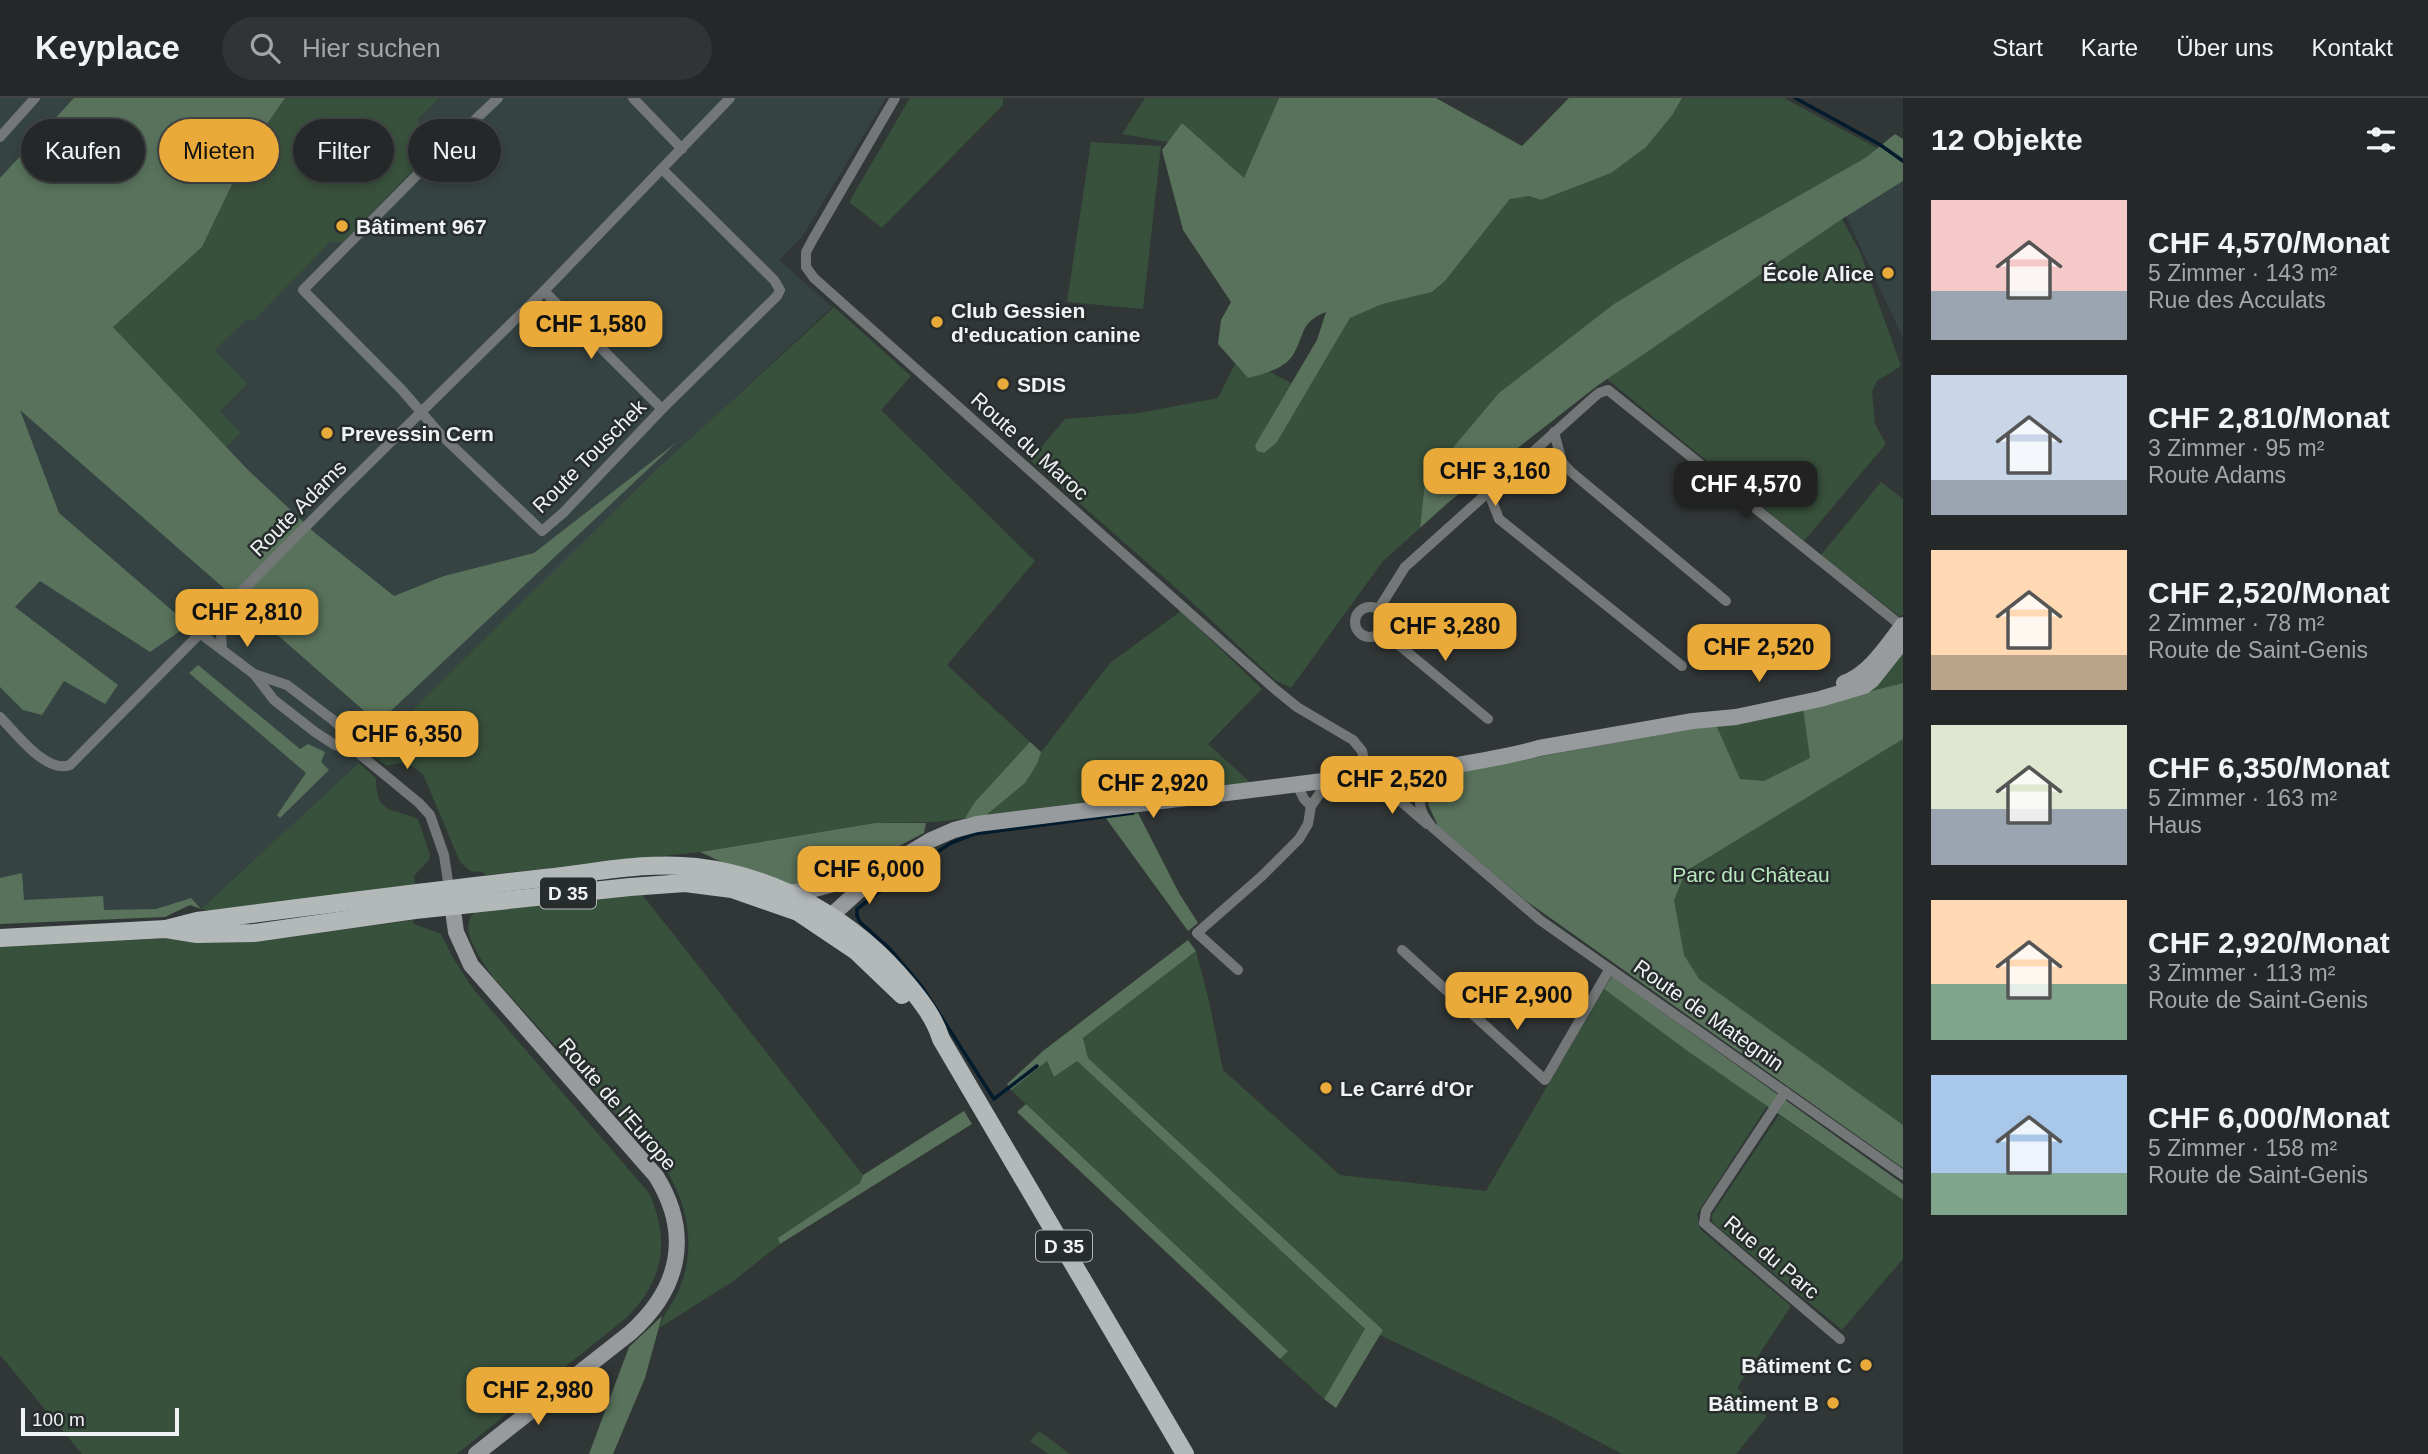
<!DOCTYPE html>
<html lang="de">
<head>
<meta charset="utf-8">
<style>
	body { margin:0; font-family:Arial,sans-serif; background:#313434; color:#f1f3f6; height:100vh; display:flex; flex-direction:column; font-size:26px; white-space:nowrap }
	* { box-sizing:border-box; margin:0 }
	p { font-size:23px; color:#a3a6a8 }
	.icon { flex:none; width:38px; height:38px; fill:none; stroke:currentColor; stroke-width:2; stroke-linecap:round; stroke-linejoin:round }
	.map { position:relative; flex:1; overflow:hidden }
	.details { display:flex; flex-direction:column; background:#252828; width:525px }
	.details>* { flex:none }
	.guide { position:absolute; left:21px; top:21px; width:665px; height:63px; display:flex; gap:14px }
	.scale { position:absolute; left:21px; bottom:18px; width:158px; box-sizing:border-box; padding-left:7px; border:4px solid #f0f3f3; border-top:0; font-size:19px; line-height:24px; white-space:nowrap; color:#f0f3f3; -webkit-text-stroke:5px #272c2c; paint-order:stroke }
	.price { position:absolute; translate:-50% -60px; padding:0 16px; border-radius:14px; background:#eaaa39; color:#111; font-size:23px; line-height:46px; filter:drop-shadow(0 2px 4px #0008) }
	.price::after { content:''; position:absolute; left:50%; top:42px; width:21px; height:16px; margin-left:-10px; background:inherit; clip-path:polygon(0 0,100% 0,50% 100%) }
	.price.current { background:#222; color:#fff }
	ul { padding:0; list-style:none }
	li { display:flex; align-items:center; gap:21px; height:175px; padding:0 28px }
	li span { display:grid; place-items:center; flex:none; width:196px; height:140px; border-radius:0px; color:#555 }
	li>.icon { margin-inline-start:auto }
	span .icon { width:84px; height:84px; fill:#fffc; stroke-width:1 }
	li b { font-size:30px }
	h2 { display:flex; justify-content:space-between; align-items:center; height:84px; padding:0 28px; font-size:30px }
	.chip { padding:0 24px; border-radius:32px; background:#252828; box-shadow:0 4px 10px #0003,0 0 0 2px #424445; font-size:24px; line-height:63px }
	.chip.current { background:#eaaa39; color:#111 }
	header { display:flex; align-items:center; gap:42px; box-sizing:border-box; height:98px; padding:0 35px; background:#252828; border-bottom:2px solid #424445 }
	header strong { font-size:33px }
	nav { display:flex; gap:38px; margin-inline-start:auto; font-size:24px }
	.search { width:490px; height:63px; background:#313434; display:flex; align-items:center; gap:18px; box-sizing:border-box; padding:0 24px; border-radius:38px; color:#a3a6a8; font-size:26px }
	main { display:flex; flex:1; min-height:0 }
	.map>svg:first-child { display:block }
	.built { fill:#364343 }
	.green { fill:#38513c }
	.forest { fill:#58725b }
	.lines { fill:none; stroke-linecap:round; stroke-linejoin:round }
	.stream { stroke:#021b2d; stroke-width:3.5 }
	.street { stroke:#747777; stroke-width:10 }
	.secondary { stroke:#989b9d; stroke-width:16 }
	.primary { stroke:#b3b8b9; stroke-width:18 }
	.poi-dot { fill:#eaaa39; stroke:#272c2c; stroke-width:2.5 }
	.labels { text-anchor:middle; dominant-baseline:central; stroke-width:5; stroke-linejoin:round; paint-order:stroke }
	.shield { fill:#272c2c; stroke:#b4b7b7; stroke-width:2 }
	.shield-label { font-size:19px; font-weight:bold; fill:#f0f3f3 }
	.poi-label { font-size:21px; font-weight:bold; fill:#f0f3f3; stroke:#272c2c; text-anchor:start }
	.street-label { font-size:21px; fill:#f0f3f3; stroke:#272c2c }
	.park-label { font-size:21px; fill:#b8e9be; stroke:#272c2c }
</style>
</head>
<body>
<header>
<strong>Keyplace</strong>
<div class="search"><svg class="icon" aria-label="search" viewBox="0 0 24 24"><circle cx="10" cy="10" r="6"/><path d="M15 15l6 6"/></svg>Hier suchen</div>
<nav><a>Start</a><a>Karte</a><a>Über uns</a><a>Kontakt</a></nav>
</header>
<main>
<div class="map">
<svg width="1903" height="1356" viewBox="0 0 1903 1356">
	<rect width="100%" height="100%" fill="#313636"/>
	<g class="built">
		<polygon points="0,0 886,0 802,139 779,162 832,209 684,347 352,672 201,811 191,800 156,811 0,816"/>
		<polygon points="1903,83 1903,240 1846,118"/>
	</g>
	<g class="green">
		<polygon points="285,0 439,0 417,22 440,44 343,144 330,144 254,222 246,222 215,252 247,286 220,313 240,335 226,349 113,229 202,149 247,55"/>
		<polygon points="910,0 1003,0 1003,7 882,130 849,104"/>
		<polygon points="1145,0 1279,0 1244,81 1182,26 1168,44 1122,36"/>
		<polygon points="1682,0 1784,0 1877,50 1865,60 1682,164 1614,206 1425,383 1420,430 1383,463 1291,590 1275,582 1184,497 1030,362 1065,321 1139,315 1218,300 1235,266 1248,280 1270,274 1291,285 1255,347 1264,354 1277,344 1350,220 1382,205 1432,194 1445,183 1511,100 1529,98 1541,102 1673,16"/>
		<polygon points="1091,44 1161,48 1143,211 1067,204"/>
		<polygon points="1842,121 1860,154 1901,268 1877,283 1872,294 1875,326 1886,346 1804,443 1607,281"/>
		<path d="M834,209l77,69 -30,34 154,151 -88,104 94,87 69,-89 71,-52 81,78 -54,55 43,39 -160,18 -154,21 -62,1 -175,29 -215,23 -2,-3 -13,-1 -10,-9 -37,-88c-12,-10 -20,-14 -36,-8l-18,-13 285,-281z"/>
		<polygon points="1881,384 1903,401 1903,517 1899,518 1821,457"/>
		<polygon points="1903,550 1903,585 1871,593"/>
		<polygon points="1903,589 1903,1070 1525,802 1438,728 1428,706 1433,688 1447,675 1716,627"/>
		<path d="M359,665l17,15c0,36 16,30 42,41l12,36 -1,5 -15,16 1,8 -195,29 -19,-4z"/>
		<path d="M641,795l222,282 -3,8 -81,55 1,6 -48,38 -73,46c4,-14 14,-24 20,-38 17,-40 10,-82 -12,-119l-173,-193c-11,-16 -41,-53 -16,-68z"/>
		<path d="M413,822l1,4 27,10 12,24 21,32 175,203c22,48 14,89 -23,125l-169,136h-375l-82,-99v-409l175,-8 101,1z"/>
		<polygon points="1196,853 1209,903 1223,972 1340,1077 1486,1093 1604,891 1767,1008 1697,1116 1700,1131 1791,1208 1737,1290 1767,1318 1736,1356 1622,1356 1554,1320 1380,1237 1383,1232 1088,960 1083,940"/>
		<polygon points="1047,963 1054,979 1077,963 1366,1232 1324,1301 1280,1261 1287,1252 1011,992"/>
		<polygon points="1779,1017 1903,1102 1903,1161 1842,1232 1713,1125 1711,1118"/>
		<polygon points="1039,1333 1070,1356 1048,1356 1030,1343"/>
	</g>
	<g class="forest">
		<polygon points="74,0 285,0 247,55 202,149 113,229 247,371 315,435 394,498 444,478 534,455 677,344 378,625 20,312 59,415 189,527 150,554 40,483 15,509 118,587 105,606 64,583 42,617 23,612 0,589 0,80"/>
		<path d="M1279,0h157l86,48 47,-48h113l-9,16 -27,33 -35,26 -70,27 -12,-4 -19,3 -65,82 -13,11 -50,12 -32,14 -73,124 -13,11 -7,-2 -2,-6 62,-105 9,-28c-27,11 -20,21 -33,43 -9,14 -29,19 -45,23l-30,-34 3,-24 10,-18 -48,-72 -21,-80 20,-27 62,55z"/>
		<polygon points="1895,36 1903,41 1903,83 1842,121 1597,288 1450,403 1420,430 1425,383 1499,295 1614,206 1682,164 1865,60"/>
		<polygon points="198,567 300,651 308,646 325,654 321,664 329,672 280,720 277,717 306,675 189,575"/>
		<polygon points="1903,585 1903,641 1686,773 1674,802 1684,857 1699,881 1903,1027 1903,1070 1525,802 1438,728 1428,706 1433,688 1447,675 1716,627 1740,681 1764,683 1810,660 1803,610"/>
		<polygon points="1030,644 1041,654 1037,666 1025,685 985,718 965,720 975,704"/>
		<polygon points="1138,715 1179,795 1198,825 1188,833 1105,719"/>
		<path d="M875,725h51l-2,10c-39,19 -93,58 -139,51 -29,-4 -58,-20 -85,-32z"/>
		<polygon points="22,775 24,802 103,798 104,812 156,811 191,800 201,811 190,807 165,819 0,826 0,780"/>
		<polygon points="1188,842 1196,853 1083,940 1088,960 1383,1232 1336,1310 1324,1301 1365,1231 1077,963 1054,979 1047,963 1011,992 1007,986 1043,953"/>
		<polygon points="1612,878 1903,1086 1903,1102 1689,954 1604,891"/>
		<polygon points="1026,1006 1288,1253 1280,1261 1017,1014"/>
		<polygon points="964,1013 972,1026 780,1146 778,1140 860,1085 863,1077"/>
		<polygon points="662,1218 645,1280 613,1356 589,1356 629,1249"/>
	</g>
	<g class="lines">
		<g class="stream">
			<polyline points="1795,0 1879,46 1903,63"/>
			<polyline points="903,776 951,745 974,736 1133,715"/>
			<polyline points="893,783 857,811 857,818 860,824 890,851 922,889 994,1001 1037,968"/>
		</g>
		<g class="street">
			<polyline points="498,0 421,73 303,192 402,292 440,336 542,433 563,415 662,311 777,198 780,192 774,182 662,71"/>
			<polyline points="633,0 682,51"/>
			<polyline points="895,0 813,141 806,154 806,169 814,180 1276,592 1297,609 1353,642 1362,653 1368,680"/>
			<polyline points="0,39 35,0"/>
			<polyline points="544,193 662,311"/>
			<polyline points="1554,334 1562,364 1570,373 1726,503"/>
			<polyline points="1489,395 1499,421 1682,568"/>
			<circle cx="1370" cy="524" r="15"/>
			<polyline points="1378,512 1405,469 1593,300 1599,295 1608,292 1903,529"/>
			<polyline points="220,518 222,552"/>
			<polyline points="1382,533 1488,621"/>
			<polyline points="201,536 254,576 274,602 315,634 335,647 357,654"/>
			<polyline points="254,576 287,587 333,622 347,636 357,654 419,705 430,717 444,757 449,790"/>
			<path d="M0,619c16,16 46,57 70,48l269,-272 205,-202 186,-193"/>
			<path d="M1416,663c17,10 3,26 4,41 0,10 6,17 12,25l108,93 363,255"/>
			<polyline points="1388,667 1384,678 1391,693 1398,701 1427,726"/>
			<polyline points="1297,687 1304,701 1311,708"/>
			<polyline points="1402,852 1545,982 1609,872"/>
			<polyline points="1238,872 1197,835 1262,778 1299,741 1308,726 1311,708 1323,691 1323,683"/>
			<polyline points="1785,994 1706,1113 1704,1125 1840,1241"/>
		</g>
		<g class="secondary">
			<path d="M1844,585c26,-10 42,-36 59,-58"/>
			<path d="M786,795l25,-3 67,-18 53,-32 23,-10 23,-6 346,-43c33,2 66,-5 98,-10 39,-7 79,-12 118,-23l154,-27 43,-4 84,-18 44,-13 8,-6 31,-39"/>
			<path d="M451,798l5,36 15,33 185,211c36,58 24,113 -26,157l-154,121"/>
			<polyline points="832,817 877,776"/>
		</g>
		<g class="primary">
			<path d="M166,831l31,-8c116,-15 231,-30 347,-43 51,-5 101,-17 152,-11 83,10 160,54 212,118 14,17 27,34 33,54l244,415"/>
			<polyline points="0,840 166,831 197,836 254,835 415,812 630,789 685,785 732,791 798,814 856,853 902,897"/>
		</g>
	</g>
	<g class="poi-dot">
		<circle cx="342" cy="128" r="7"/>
		<circle cx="1888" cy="175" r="7"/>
		<circle cx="937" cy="224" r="7"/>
		<circle cx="1003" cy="286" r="7"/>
		<circle cx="327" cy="335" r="7"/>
		<circle cx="1326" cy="990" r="7"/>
		<circle cx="1866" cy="1267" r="7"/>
		<circle cx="1833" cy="1305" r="7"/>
	</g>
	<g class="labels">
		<g class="shield">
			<rect x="540" y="779.5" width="56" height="31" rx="5"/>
			<rect x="1036" y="1132.5" width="56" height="31" rx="5"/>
		</g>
		<g class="shield-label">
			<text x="568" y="795">D 35</text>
			<text x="1064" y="1148">D 35</text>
		</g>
		<g class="poi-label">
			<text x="356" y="128">Bâtiment 967</text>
			<text x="1874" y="175" text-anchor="end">École Alice</text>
			<text x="951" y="212">Club Gessien<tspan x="951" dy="24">d'education canine</tspan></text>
			<text x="1017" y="286">SDIS</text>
			<text x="341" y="335">Prevessin Cern</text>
			<text x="1340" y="990">Le Carré d'Or</text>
			<text x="1852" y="1267" text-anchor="end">Bâtiment C</text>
			<text x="1819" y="1305" text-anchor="end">Bâtiment B</text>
		</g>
		<g class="street-label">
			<text transform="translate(1030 348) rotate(42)">Route du Maroc</text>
			<text transform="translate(589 358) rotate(-45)">Route Touschek</text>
			<text transform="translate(298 410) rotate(-45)">Route Adams</text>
			<text transform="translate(1709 917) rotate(35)">Route de Mategnin</text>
			<text transform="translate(618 1006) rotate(49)">Route de l'Europe</text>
			<text transform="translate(1772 1159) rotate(40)">Rue du Parc</text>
		</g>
		<g class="park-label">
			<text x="1751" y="776">Parc du Château</text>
		</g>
	</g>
</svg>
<div class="scale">100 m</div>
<b class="price" style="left:591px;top:263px">CHF 1,580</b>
<b class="price" style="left:1495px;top:410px">CHF 3,160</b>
<b class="price current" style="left:1746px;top:423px">CHF 4,570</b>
<b class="price" style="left:247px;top:551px">CHF 2,810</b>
<b class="price" style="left:1445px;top:565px">CHF 3,280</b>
<b class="price" style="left:1759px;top:586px">CHF 2,520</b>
<b class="price" style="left:407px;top:673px">CHF 6,350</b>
<b class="price" style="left:1392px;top:718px">CHF 2,520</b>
<b class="price" style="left:1153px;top:722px">CHF 2,920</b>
<b class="price" style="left:869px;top:808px">CHF 6,000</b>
<b class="price" style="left:1517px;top:934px">CHF 2,900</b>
<b class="price" style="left:538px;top:1329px">CHF 2,980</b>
<div class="guide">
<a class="chip">Kaufen</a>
<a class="chip current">Mieten</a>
<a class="chip">Filter</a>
<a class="chip">Neu</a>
</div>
</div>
<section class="details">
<h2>12 Objekte<svg class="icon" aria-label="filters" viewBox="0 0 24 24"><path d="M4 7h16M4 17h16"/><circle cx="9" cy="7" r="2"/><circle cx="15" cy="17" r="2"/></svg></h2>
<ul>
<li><span style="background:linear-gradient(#f6c9c9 65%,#9aa5b1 0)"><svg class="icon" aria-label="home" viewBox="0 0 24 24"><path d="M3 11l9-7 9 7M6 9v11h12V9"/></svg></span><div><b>CHF 4,570/Monat</b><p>5 Zimmer · 143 m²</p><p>Rue des Acculats</p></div></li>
<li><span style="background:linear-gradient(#c9d6e8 75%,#9aa5b1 0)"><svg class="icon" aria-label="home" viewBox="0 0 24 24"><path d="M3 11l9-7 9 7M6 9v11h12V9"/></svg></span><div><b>CHF 2,810/Monat</b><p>3 Zimmer · 95 m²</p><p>Route Adams</p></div></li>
<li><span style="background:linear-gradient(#ffd9b3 75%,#b9a48a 0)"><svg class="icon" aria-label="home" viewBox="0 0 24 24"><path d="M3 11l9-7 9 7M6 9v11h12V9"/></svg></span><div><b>CHF 2,520/Monat</b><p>2 Zimmer · 78 m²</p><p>Route de Saint-Genis</p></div></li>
<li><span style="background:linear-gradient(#dfe7d0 60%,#9aa5b1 0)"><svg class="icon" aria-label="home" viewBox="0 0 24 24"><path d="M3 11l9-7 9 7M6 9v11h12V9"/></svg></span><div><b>CHF 6,350/Monat</b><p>5 Zimmer · 163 m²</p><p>Haus</p></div></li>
<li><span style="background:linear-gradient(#ffd9b3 60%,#7fa58c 0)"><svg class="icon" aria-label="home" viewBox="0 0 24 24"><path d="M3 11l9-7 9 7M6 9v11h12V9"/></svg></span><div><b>CHF 2,920/Monat</b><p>3 Zimmer · 113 m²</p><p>Route de Saint-Genis</p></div></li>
<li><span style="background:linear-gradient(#a9c7e8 70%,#7fa58c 0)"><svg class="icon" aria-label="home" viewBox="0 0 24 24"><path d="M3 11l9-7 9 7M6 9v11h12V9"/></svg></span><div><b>CHF 6,000/Monat</b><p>5 Zimmer · 158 m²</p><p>Route de Saint-Genis</p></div></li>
</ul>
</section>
</main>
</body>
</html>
